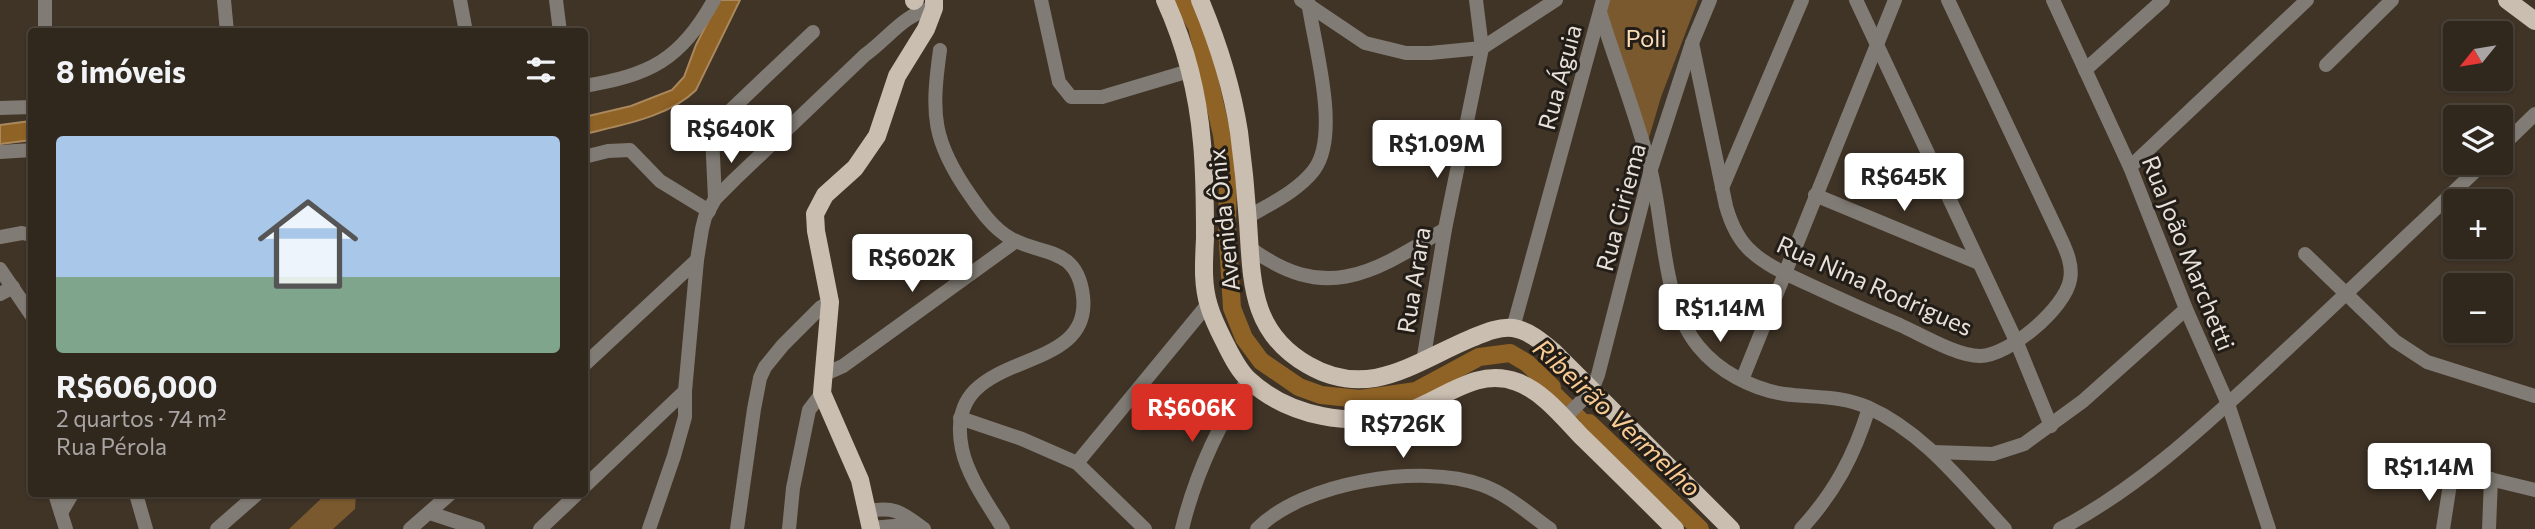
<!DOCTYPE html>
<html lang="pt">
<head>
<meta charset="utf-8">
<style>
	body { margin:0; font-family:Commissioner,sans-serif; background:#382f26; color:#f1f3f6; height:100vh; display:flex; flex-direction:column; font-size:26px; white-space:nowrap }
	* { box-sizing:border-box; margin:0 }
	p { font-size:23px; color:#a8a5a4 }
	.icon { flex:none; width:38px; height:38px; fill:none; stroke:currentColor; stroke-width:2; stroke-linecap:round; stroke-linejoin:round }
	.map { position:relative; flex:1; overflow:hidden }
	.sheet { position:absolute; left:28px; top:28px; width:560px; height:469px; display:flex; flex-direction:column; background:#30271d; border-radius:7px; box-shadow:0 2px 5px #0004,0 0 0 2px #4b443b }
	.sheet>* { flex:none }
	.needle { width:46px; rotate:240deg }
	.tools { position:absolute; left:2443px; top:21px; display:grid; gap:14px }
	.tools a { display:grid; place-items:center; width:70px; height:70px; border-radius:7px; background:#30271d; box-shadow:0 2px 5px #0004,0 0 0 2px #4b443b; font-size:35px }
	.price { position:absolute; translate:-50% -60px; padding:0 16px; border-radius:7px; background:#fff; color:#222; font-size:23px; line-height:46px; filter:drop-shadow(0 2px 4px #0008) }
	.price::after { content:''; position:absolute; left:50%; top:42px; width:21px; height:16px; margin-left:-10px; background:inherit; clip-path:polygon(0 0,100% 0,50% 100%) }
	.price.on { background:#d93025; color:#fff }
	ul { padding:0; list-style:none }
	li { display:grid; align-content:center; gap:14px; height:371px; padding:0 28px }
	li+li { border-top:2px solid #4b443b }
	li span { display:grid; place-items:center; height:217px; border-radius:7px; color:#555 }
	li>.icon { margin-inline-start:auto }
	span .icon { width:126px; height:126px; fill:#fffc; stroke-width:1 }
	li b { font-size:30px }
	h2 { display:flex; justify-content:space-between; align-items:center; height:84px; padding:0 28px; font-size:30px }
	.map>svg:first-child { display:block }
	.green { fill:#7a592e }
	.water { fill:#8f6225; stroke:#aa885b; stroke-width:2 }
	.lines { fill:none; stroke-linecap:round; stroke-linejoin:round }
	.canal { stroke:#8f6225; stroke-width:10 }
	.river { stroke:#8f6225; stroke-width:18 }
	.minor { stroke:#807b74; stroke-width:14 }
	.major { stroke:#cabeb0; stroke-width:18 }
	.labels { text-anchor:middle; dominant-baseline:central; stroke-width:6; stroke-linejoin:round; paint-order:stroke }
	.park-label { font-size:24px; fill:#fdddb8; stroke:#221d17 }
	.street-label { font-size:24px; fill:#e8e1d9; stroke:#221d17 }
	.water-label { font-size:26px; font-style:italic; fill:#f9ca92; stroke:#221d17 }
</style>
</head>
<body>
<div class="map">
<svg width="2535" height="529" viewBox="0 0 2535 529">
	<rect width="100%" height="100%" fill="#403427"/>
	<g class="green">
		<polygon points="1604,0 1698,0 1661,97 1648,141 1600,12"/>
		<polygon points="326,494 356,494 355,509 333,529 289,529"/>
	</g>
	<g class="water">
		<path d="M719,0h21l-44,90c-27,27 -75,35 -111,44l-1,-17 47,-11 41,-16 12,-13 12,-32z"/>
		<polygon points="31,121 31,140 0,144 0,125"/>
	</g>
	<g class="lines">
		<polyline class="canal" points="1552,387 1589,423"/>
		<g class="river">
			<polyline points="1182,0 1197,27 1222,135 1228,181 1227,227 1232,308 1244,338 1261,361 1299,387 1321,395 1360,399 1416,391 1479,357 1510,353 1527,363 1552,387"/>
			<polyline points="1589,423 1700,529"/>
		</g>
		<g class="minor">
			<polyline points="224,0 227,32"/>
			<polyline points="460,0 466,32"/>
			<polyline points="556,0 560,32"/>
			<polyline points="1041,0 1059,82 1071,97 1102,97 1189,71"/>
			<polyline points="1301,0 1365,43 1406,53 1430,53 1482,48 1556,0"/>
			<polyline points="1856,0 2017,343 2051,426"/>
			<polyline points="2053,0 2130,167 2186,309 2228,404 2269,529"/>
			<path d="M1600,12c16,52 37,104 50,156 15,56 11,132 48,178 20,25 54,43 86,48 29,4 56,1 83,13 57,25 97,78 138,122"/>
			<polyline points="45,32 45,0"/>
			<path d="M1692,43l34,163c5,18 12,34 26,46 15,14 37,23 56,32 30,14 61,28 92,41 22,10 57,31 80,31 29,0 85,-48 90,-76 3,-14 -3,-28 -9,-41l-113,-239"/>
			<path d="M940,50c-9,64 -8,91 30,145 11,16 23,33 40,43 30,18 67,7 73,58 10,86 -143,47 -121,153 6,28 26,55 41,80"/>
			<polyline points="2326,65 2392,0"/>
			<polyline points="2085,70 2163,0"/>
			<path d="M584,86c66,-11 97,-26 130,-86"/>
			<polyline points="0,108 32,107"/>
			<polyline points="2501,147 2535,114"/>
			<polyline points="0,152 32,150"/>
			<polyline points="584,157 608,151 630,150 660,181 709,211"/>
			<polyline points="2130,167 2307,0"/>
			<polyline points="1722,188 1802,0"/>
			<polyline points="1815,195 1979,263"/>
			<polyline points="715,199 712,135 714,126 813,32"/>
			<path d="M1248,217c22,-13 50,-26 66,-47 27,-36 0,-125 -6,-169"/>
			<polyline points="0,237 22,233 32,235"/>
			<path d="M1249,247c77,58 125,25 196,-18"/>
			<polyline points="2305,254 2395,341 2427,362 2535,396"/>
			<polyline points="0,269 32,316"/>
			<polyline points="0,294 13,287"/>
			<polyline points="1513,328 1603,0"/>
			<polyline points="1423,362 1445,229 1482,48 1476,0"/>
			<polyline points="584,365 697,260"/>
			<polyline points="825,374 843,366 1016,241"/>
			<polyline points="1742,380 1895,0"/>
			<polyline points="960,418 1022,439 1077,463 1145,529"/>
			<polyline points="1564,419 1592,390 1598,375 1651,169 1692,43 1710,0"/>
			<polyline points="1933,452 1993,454 2024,444 2083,401 2186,309"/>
			<polyline points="1077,463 1208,304"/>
			<polyline points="584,487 685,391"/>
			<polyline points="55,494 66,529"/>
			<polyline points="136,494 146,529"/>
			<path d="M868,511c28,-5 34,2 56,18"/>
			<polyline points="61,513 72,494"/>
			<polyline points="430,513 478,529"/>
			<polyline points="871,528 917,524"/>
			<polyline points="217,529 257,494"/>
			<polyline points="410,529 450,494"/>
			<polyline points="540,529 577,494"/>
			<path d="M649,529l25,-73 11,-39v-26l12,-131 5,-31 3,-12 10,-18 20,-20 130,-124c23,-16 39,-42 69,-47"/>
			<polyline points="737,529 754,409 760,378 765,367 783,345 821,307 830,302"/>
			<polyline points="789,529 793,488 809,410 822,393"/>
			<path d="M1182,529c13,-54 36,-103 66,-150"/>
			<path d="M1257,529c46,-47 164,-66 225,-44 25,9 46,28 68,44"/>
			<path d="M1801,529c34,-37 53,-73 68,-121"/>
			<path d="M2060,529c80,-42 145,-104 210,-164 72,-67 143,-135 214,-202"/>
			<polyline points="2443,529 2450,484 2459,476 2473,475 2535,490"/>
			<polyline points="2489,529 2491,479"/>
		</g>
		<g class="major">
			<path d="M1165,0c20,44 33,95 37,143 3,31 3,64 3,95 -1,23 -3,46 4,68 4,14 11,27 17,39 6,12 13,26 23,35 40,37 104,48 154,33 38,-11 72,-47 114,-31 25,9 46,35 64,54 32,31 63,62 94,93"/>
			<path d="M1200,0c18,43 32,87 39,132 4,30 7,60 9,90 4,59 2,110 60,143 62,36 108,-4 164,-27 12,-5 28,-12 41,-10 15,2 29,14 41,24l177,177"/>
			<polyline points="2507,0 2535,21"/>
			<polyline points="914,1 915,0"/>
			<polyline points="871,529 860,480 822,393 830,302 816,231 815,214 825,195 855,168 877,136 897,76 926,29 934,8 934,0"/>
		</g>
	</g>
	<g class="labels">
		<g class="park-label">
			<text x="1646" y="37">Poli</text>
		</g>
		<g class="street-label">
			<text transform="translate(1559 77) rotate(-75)">Rua Águia</text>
			<text transform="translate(1620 207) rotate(-75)">Rua Ciriema</text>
			<text transform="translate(1223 220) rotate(-96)">Avenida Ônix</text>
			<text transform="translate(2189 253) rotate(68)">Rua João Marchetti</text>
			<text transform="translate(1413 280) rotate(-81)">Rua Arara</text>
			<text transform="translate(1875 285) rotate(24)">Rua Nina Rodrigues</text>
		</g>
		<g class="water-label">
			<text transform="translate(1618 417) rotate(43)">Ribeirão Vermelho</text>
		</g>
	</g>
</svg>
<div class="tools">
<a><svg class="needle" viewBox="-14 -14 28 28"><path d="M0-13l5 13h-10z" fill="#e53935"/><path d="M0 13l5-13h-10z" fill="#a8a5a4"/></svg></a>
<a><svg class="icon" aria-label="layers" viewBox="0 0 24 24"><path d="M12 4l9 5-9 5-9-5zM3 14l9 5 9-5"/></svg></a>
<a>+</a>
<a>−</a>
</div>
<b class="price" style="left:731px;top:165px">R$640K</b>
<b class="price" style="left:1437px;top:180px">R$1.09M</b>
<b class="price" style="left:1904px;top:213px">R$645K</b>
<b class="price" style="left:912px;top:294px">R$602K</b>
<b class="price" style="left:1720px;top:344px">R$1.14M</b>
<b class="price on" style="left:1192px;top:444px">R$606K</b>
<b class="price" style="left:1403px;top:460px">R$726K</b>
<b class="price" style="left:2429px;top:503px">R$1.14M</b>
<section class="sheet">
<h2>8 imóveis<svg class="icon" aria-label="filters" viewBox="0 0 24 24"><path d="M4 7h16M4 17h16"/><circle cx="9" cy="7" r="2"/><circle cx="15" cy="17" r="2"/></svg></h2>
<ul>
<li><span style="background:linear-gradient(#a9c7e8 65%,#7fa58c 0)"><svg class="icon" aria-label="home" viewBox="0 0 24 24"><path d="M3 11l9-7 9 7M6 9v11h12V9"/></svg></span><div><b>R$606,000</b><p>2 quartos · 74 m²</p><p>Rua Pérola</p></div></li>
</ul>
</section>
</div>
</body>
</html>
